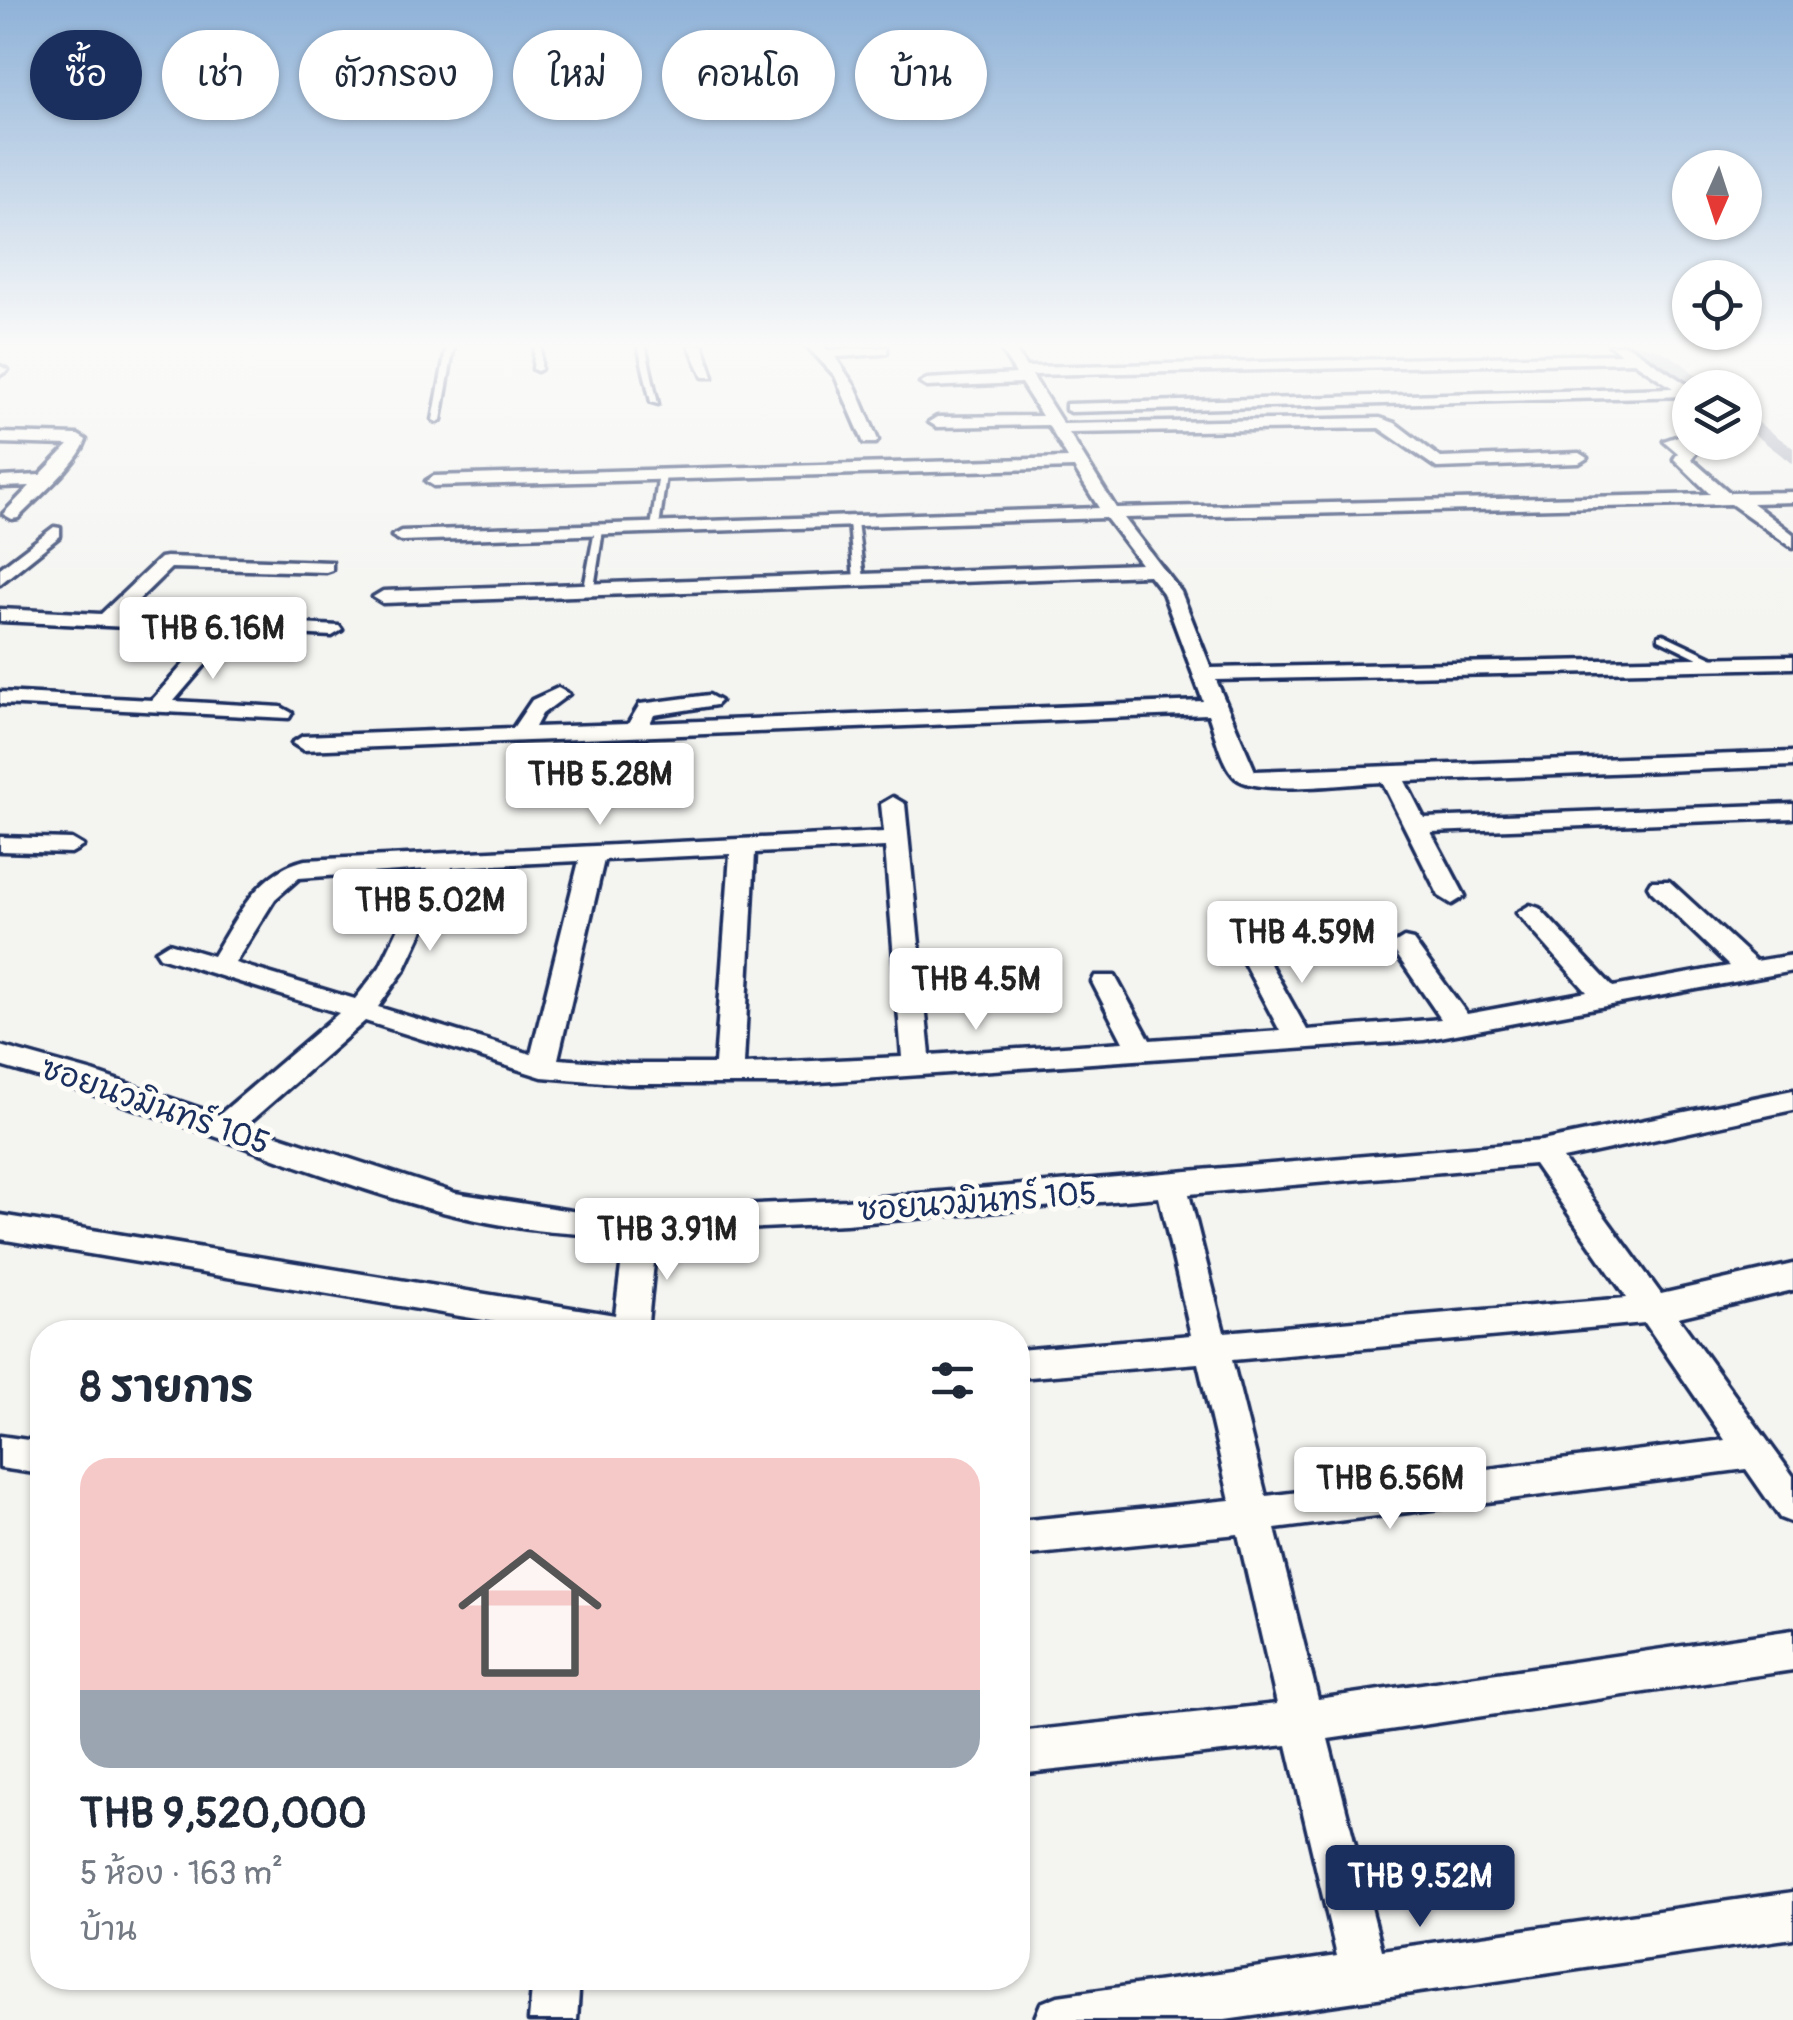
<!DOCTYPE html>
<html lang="th">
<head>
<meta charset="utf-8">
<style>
	body { margin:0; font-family:Pangolin,"Playpen Sans Thai",sans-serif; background:#f2f2f3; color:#1f2937; height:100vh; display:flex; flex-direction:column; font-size:38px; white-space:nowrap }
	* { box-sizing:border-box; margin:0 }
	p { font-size:32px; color:#747a83 }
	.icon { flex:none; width:55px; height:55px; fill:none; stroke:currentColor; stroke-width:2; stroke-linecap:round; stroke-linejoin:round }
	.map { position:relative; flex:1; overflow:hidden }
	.details { position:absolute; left:30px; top:1320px; width:1000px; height:670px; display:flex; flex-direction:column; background:#fff; border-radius:40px; box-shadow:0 2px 8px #0004 }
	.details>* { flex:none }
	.guide { position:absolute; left:30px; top:30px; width:1000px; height:90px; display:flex; gap:20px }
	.needle { width:65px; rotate:183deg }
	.tools { position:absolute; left:1672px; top:150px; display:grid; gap:20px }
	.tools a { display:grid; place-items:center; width:90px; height:90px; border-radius:50%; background:#fff; box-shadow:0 2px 8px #0004; font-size:50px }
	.price { position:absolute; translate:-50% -85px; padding:0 22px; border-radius:10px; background:#fff; color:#222; font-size:32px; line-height:65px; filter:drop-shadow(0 2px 5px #0008) }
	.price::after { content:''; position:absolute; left:50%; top:60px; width:30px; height:22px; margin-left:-15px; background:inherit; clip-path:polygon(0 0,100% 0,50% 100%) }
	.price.on { background:#1b2f5e; color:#fff }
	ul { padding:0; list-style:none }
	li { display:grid; align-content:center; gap:20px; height:530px; padding:0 50px }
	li+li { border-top:2px solid #e0e1e3 }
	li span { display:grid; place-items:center; height:310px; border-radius:30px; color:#555 }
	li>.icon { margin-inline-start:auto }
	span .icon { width:180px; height:180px; fill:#fffc; stroke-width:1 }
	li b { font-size:42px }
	h2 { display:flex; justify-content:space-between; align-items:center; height:120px; padding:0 50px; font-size:42px }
	.chip { padding:0 35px; border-radius:45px; background:#fff; box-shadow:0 2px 8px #0004; font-size:35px; line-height:90px }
	.chip.on { background:#1b2f5e; color:#fff }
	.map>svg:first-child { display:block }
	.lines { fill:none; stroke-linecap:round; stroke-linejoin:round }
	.canal { fill:#aab0bf; fill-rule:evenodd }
	.service-casing { stroke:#1b2f5e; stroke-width:7 }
	.minor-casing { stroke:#1b2f5e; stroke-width:7 }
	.service { fill:#fdfcf7; fill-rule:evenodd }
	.minor { fill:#fdfcf7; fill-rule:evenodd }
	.labels { text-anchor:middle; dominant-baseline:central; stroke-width:10; stroke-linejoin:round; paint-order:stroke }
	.street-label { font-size:32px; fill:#1b2f5e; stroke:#fdfcf7 }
</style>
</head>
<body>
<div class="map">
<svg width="1793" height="2020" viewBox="0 0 1793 2020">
	<rect width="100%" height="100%" fill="#f4f4f1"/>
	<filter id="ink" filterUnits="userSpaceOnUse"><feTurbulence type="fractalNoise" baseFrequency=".01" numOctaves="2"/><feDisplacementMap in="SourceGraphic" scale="20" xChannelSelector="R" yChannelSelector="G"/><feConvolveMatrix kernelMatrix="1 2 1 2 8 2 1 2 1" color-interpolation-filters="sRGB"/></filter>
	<g filter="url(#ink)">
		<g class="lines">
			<g class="canal">
				<path d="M1632,345c31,0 56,20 76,43h-18z"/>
				<polygon points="1745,413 1793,448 1793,464 1745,427"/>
			</g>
			<defs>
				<g id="service">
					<polygon points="447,345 454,345 441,420 437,422 433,420"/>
					<polygon points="535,345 541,345 541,369 537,371 533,369"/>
					<polygon points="638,345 645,345 658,404 651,402"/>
					<polygon points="659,473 666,475 659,528 655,531 651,528"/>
					<polygon points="853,519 857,522 864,579 859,582 854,579 849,522"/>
					<polygon points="599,527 603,530 594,588 589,591 584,588 595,530"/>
					<polygon points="1663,634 1720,661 1721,663 1716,666 1712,665 1659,639 1659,635"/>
				</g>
				<g id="minor">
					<polygon points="689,345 703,345 713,377 703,377"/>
					<polygon points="806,345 822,345 827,350 887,347 887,353 882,354 835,357 856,388 878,440 876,443 864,443 835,376"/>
					<path d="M998,345h14l14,22 595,-13 -11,-9h17l65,43 -2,8 -619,16 -5,-2v-6l607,-16 -39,-26 -602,13 31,49 317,-6 15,5 46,35 138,-5 8,5 -8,5 -142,5 -58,-40 -310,5 47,75 594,-14 -36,-35 4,-6 -14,-12 26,-9v10l-5,1 11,10 -5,6 39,34 63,-1v10l-41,1 41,31v14l-62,-44 -607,14 57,74 30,76 582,-12v12l-577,12 39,91 538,-19v14l-388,15 19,37 369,-14v14l-362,14 34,64 -13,8 -13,-8 -57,-114c-31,1 -124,14 -146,-4 -15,-13 -21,-46 -28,-64l-905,36 -11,-7 11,-7 210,-8 19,-28 26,-12 11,6 -27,20 -7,13 93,-3 12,-20 69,-9 11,6 -4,4 -62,10 -4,8 553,-22 -40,-108 -14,-18 -766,28 -10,-6 10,-6 758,-27 -35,-46 -705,23 -9,-5 9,-5 698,-23 -25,-40 -640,18 -8,-5 8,-5 634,-18 -20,-33 -111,2 -8,-5 8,-5 105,-1 -21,-33 -94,4 -7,-4 7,-4 89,-5z"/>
					<polygon points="0,366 8,370 0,375"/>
					<path d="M0,433l78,2 8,5c-8,24 -49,58 -68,78l-6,1 -9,-5 27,-28 -30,1v-10l40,-2 29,-30 -69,-2z"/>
					<polygon points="54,527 60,528 60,536 0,584 0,568"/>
					<polygon points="166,557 332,562 332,570 326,572 171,568 123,615 339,626 342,630 332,636 234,631 174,701 281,707 292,713 289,718 0,704 0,692 152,700 213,631 0,621 0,609 101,614 160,558"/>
					<path d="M893,797l12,7 25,251 193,-13 -31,-60 3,-6h20l35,64 130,-9 -37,-70 13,-8 9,2 42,75 134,-11 -50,-73 13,-8 9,2 54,74 120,-22 -70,-79 13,-8 9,3 74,79 116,-21 -78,-75 -3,-5 3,-5h18l87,80 37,-6v16l-369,69 -633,44h-163l-86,-7 -177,-56 -119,104 209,68 123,19 268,-12 696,-59 251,-51v20l-230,49 98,135 132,-30v26l-115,27 115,159v47l-13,-5 -34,-49 -471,60 43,170 475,-69v40l-465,69 54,211 411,-58v46l-568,82h-191l7,-17 17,-7 279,-40 -50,-211 -269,29v-42l259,-28 -39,-170 -220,22v-35l212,-21 -32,-137 -180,15v-28l173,-15 -32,-138 -313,27 -189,9 -10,99h-91l-556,-93v-24l615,100 10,-81c-119,5 -232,-34 -342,-73 -94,-34 -187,-68 -283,-95v-20l93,26 126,43 120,-102 -179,-56 -4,-6 13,-8 44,13c24,-39 44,-84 92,-96l579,-28 -3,-28zM885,847l17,210 -158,7 11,-211zM730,854l-15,210h-87l-70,-5 46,-199zM579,861l-48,193 -153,-47 27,-38 47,-102zM427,869l-47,98 -25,32 -120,-36 40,-64 24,-21zM1534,1164l93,134 -403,34 -35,-138zM1645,1323l80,117 -459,56 -34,-136z"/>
					<polygon points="0,837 71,839 83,846 71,853 0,851"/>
					<polygon points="0,1436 42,1442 42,1474 0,1468"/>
					<polygon points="533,1978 580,1978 577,2020 529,2020"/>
				</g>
			</defs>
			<use href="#service" class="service-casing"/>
			<use href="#minor" class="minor-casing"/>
			<use href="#service" class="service"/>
			<use href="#minor" class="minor"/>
		</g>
	</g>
	<linearGradient id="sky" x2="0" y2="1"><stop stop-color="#8fb2d8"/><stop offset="0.55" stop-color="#fafaf9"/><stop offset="1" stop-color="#fafaf9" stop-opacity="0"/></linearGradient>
	<rect width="1793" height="628" fill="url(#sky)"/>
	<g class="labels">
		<g class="street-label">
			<text transform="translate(155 1106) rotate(19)">ซอยนวมินทร์ 105</text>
			<text transform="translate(977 1202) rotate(-4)">ซอยนวมินทร์ 105</text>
		</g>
	</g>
</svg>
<div class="tools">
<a><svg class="needle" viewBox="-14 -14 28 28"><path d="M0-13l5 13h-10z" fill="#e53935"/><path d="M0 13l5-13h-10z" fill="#747a83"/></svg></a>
<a><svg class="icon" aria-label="locate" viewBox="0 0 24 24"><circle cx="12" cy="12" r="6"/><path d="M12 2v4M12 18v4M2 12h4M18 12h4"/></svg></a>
<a><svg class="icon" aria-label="layers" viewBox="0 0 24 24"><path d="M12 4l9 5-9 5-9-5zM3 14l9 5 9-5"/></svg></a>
</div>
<b class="price" style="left:213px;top:682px">THB 6.16M</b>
<b class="price" style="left:600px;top:828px">THB 5.28M</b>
<b class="price" style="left:430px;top:954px">THB 5.02M</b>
<b class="price" style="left:1302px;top:986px">THB 4.59M</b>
<b class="price" style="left:976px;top:1033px">THB 4.5M</b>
<b class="price" style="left:667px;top:1283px">THB 3.91M</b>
<b class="price" style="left:1390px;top:1532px">THB 6.56M</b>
<b class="price on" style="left:1420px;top:1930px">THB 9.52M</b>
<div class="guide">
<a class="chip on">ซื้อ</a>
<a class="chip">เช่า</a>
<a class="chip">ตัวกรอง</a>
<a class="chip">ใหม่</a>
<a class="chip">คอนโด</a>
<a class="chip">บ้าน</a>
</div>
<section class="details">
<h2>8 รายการ<svg class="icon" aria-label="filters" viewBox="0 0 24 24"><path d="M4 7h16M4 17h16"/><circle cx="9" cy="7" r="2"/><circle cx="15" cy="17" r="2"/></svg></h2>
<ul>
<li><span style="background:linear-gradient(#f6c9c9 75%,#9aa5b1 0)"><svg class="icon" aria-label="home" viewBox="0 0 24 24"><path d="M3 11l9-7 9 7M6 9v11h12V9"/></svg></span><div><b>THB 9,520,000</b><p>5 ห้อง · 163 m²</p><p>บ้าน</p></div></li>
</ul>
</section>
</div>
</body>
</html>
